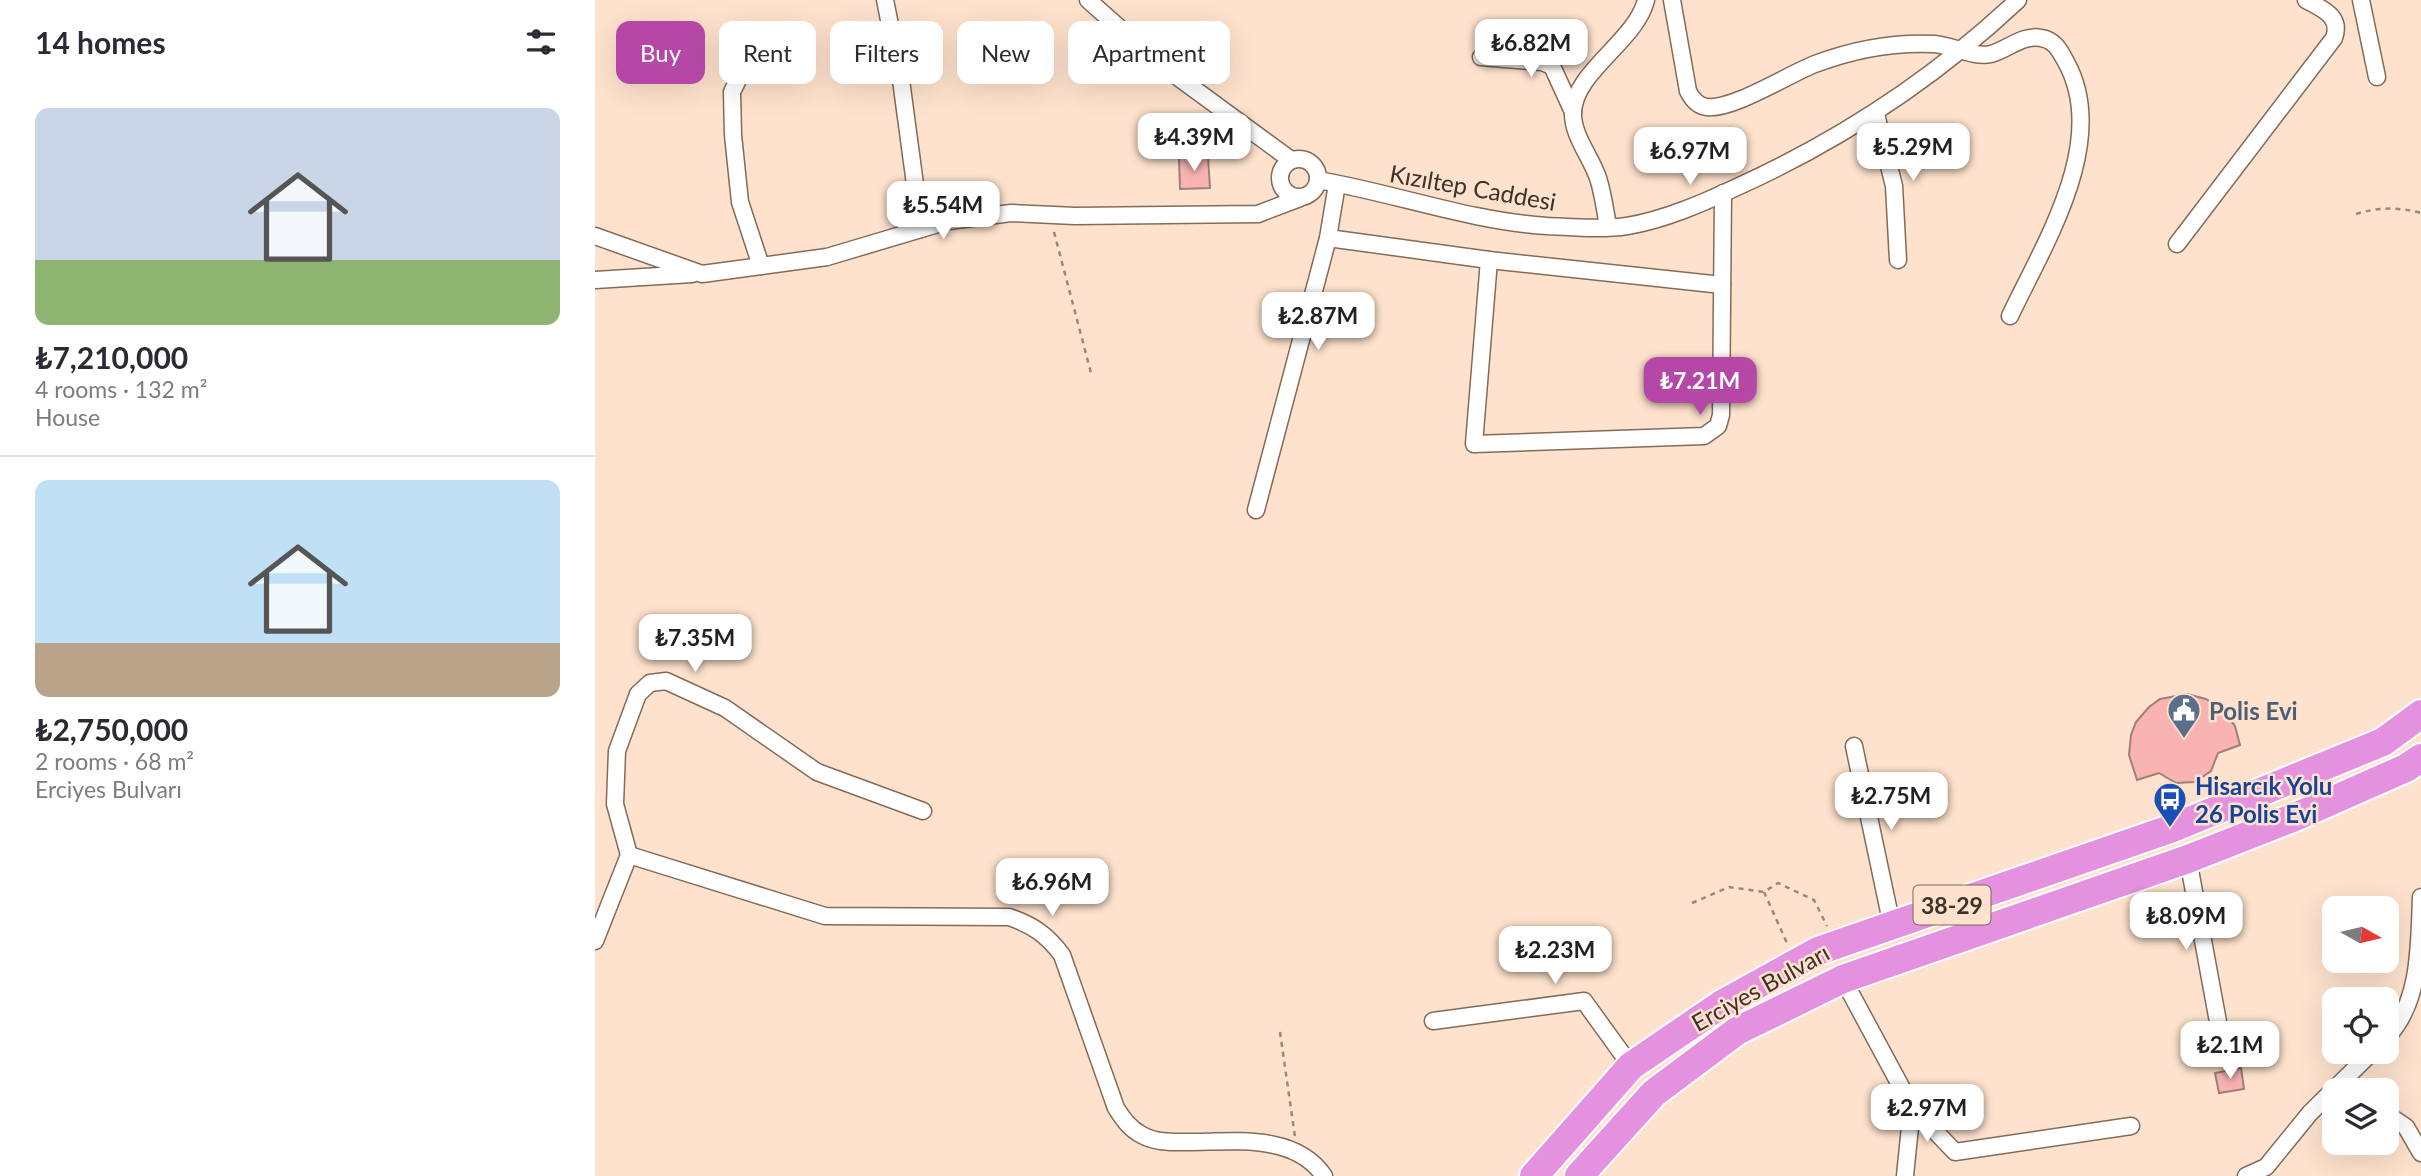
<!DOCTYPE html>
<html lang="en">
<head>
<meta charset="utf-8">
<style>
	body { margin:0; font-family:Lato,sans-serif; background:#f7f7f7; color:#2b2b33; height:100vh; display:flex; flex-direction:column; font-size:26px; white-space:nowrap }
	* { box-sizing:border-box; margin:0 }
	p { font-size:23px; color:#7c7c81 }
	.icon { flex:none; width:38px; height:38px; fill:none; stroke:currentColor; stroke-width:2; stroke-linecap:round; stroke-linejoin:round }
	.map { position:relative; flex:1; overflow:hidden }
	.panel { display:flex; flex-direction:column; background:#fff; width:595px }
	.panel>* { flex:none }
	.banner { position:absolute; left:21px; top:21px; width:665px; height:63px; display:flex; gap:14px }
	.needle { width:46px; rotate:98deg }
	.buttons { position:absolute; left:1727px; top:896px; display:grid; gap:14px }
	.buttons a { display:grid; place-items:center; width:77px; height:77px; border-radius:14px; background:#fff; box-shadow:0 7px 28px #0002; font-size:35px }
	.price { position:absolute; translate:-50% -60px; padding:0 16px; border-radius:14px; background:#fff; color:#222; font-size:23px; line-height:46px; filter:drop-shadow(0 2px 4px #0008) }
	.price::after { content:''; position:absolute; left:50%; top:42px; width:21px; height:16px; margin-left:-10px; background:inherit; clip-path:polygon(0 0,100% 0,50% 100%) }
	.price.active { background:#b548a6; color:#fff }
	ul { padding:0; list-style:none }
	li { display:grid; align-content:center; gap:14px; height:371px; padding:0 35px }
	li+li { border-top:2px solid #e1e1e2 }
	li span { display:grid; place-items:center; height:217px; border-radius:14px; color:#555 }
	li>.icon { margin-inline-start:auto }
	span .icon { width:126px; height:126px; fill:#fffc; stroke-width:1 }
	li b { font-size:30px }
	h2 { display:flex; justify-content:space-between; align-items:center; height:84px; padding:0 35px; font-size:30px }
	.chip { padding:0 24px; border-radius:14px; background:#fff; box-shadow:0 7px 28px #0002; font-size:24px; line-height:63px }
	.chip.active { background:#b548a6; color:#fff }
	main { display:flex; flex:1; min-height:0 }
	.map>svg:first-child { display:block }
	.building { fill:#f9b4b1; stroke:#9f7e7c; stroke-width:2 }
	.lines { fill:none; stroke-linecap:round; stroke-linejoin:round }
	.street-casing { stroke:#836b58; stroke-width:19 }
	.highway-casing { stroke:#fff; stroke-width:32 }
	.path { stroke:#9c887a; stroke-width:2.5; stroke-dasharray:5 5; stroke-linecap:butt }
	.street { stroke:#fff; stroke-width:16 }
	.highway { stroke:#e492df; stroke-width:28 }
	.labels { text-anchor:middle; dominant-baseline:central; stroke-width:5; stroke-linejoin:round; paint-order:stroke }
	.shield { fill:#fee2cd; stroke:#77675b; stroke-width:2 }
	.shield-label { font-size:23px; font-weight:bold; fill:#3d322a }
	.street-label { font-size:24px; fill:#3d322a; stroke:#fee2cd }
	.service-label { font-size:24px; font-weight:bold; fill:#4e5e75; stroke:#fee2cd; text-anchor:start }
	.transit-label { font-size:24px; font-weight:bold; fill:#164399; stroke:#fee2cd; text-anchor:start }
</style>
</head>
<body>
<main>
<section class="panel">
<h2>14 homes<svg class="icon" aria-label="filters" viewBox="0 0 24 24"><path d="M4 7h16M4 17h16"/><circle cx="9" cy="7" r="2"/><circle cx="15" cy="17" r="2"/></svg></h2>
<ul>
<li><span style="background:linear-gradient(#c9d6e8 70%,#8fb573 0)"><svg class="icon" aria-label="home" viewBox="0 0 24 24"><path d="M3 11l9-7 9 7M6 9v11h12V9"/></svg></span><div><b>₺7,210,000</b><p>4 rooms · 132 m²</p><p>House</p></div></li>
<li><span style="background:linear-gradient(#bfe0f5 75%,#b9a48a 0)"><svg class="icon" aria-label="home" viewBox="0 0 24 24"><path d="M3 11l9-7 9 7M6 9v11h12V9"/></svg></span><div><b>₺2,750,000</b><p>2 rooms · 68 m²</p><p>Erciyes Bulvarı</p></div></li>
</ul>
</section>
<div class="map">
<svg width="1826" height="1176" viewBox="0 0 1826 1176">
	<rect width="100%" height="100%" fill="#fee2cd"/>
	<g class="building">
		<polygon points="613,157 615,188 585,189 584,158"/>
		<polygon points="1592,694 1611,699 1628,710 1640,726 1645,745 1623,753 1616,771 1600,782 1581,783 1564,773 1542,780 1534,755 1536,735 1541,722 1554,707 1565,699"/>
		<polygon points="1646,1068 1649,1089 1624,1093 1620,1073"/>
	</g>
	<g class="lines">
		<defs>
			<g id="street">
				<polyline points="290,0 306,80 326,229"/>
				<polyline points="493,0 565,64 696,160"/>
				<path d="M1077,0l16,91c4,8 9,15 19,16 26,3 82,-33 108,-43 37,-14 78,-22 119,-20 18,1 39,14 57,10 16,-4 32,-20 50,-16 14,2 19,13 25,24 44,79 -22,182 -56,254"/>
				<polyline points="1766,0 1782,77"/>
				<polyline points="157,38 156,53 137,92 138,135 145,202 166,266"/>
				<polyline points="886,57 947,62 957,66 978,112"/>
				<polyline points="1281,114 1299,186 1303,260"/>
				<circle cx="704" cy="178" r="19"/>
				<path d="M723,180c76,13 151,41 229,46 25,1 55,4 80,0 37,-6 76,-23 110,-39 104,-47 198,-109 281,-187"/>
				<path d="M1013,226c-3,-16 -5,-33 -10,-48 -7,-21 -26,-43 -25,-66 2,-41 63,-71 73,-112"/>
				<polyline points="0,236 107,274 232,257 353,221 416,213 480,216 663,214 705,198"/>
				<polyline points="733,238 894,260 1127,285"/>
				<path d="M1582,244l157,-206c8,-22 -12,-29 -28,-38"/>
				<polyline points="894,260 879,444 1109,436 1123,426 1126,415 1128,193"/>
				<polyline points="0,280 97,274"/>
				<polyline points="661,510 733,238 742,184"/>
				<polyline points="1259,746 1297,926"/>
				<path d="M34,855l196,61 184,1c24,8 38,18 53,38l54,153c7,11 14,21 26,27 14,8 31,7 47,7 44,0 106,-9 135,34"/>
				<polyline points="1593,859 1626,1038"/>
				<polyline points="0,941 34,855 20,804 22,751 43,694 55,683 71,681 130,708 222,772 328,811"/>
				<polyline points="1248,979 1317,1107 1360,1152 1536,1126"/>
				<polyline points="838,1021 989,1001 1036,1066"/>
				<path d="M1792,1037c34,-35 32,-93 34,-140"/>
				<polyline points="1792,1114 1811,1127 1826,1153"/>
				<polyline points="1310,1176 1317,1107"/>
				<polyline points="1651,1176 1671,1167 1715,1113 1777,1052"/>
			</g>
			<g id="highway">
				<polyline points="939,1176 1036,1066 1127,1004 1223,951 1575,829 1788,742 1826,714"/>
				<polyline points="984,1176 1059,1093 1142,1031 1248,979 1593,859 1700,817 1811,768 1826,758"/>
			</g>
		</defs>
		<use href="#street" class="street-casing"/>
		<use href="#highway" class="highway-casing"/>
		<g class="path">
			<path d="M1761,214c23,-7 42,-7 65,-1"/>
			<polyline points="459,232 496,373"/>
			<polyline points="1169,892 1192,943"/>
			<polyline points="1097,903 1134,887 1169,892 1183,883 1219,900 1232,926"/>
			<polyline points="685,1032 700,1137"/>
		</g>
		<use href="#street" class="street"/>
		<use href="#highway" class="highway"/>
	</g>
	<defs>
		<symbol id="civic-pin" viewBox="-11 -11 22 30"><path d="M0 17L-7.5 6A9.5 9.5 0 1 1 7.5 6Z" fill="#5c6f8a" stroke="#fee2cd"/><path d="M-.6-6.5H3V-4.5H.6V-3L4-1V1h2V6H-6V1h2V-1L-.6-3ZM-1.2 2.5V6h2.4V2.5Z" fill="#fff"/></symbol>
		<symbol id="bus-pin" viewBox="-11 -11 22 30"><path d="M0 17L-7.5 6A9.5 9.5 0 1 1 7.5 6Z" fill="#1a4fb4" stroke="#fee2cd"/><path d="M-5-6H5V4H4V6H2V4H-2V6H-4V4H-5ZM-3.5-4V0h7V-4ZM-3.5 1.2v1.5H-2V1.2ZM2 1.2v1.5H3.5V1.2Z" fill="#fff"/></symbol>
	</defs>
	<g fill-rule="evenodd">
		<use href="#civic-pin" x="1570" y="691" width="38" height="52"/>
		<use href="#bus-pin" x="1556" y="780" width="38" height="52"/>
	</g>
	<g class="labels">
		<rect class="shield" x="1318.5" y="885.5" width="77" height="39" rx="5"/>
		<g class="shield-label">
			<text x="1357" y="905">38-29</text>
		</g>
		<g class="street-label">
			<text transform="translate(878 187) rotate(10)">Kızıltep Caddesi</text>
			<text transform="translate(1165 987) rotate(-29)">Erciyes Bulvarı</text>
		</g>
		<g class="service-label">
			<text x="1614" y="710">Polis Evi</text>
		</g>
		<g class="transit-label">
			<text x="1600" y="785">Hisarcık Yolu<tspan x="1600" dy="28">26 Polis Evi</tspan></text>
		</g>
	</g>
</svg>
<div class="buttons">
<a><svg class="needle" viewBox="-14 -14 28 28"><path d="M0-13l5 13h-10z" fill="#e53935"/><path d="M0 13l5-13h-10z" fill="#7c7c81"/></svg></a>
<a><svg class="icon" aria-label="locate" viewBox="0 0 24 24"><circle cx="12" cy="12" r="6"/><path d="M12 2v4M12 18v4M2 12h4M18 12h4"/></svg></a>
<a><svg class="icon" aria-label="layers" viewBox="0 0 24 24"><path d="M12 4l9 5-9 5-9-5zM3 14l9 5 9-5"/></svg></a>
</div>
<b class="price" style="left:936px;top:79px">₺6.82M</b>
<b class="price" style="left:599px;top:173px">₺4.39M</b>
<b class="price" style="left:1318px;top:183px">₺5.29M</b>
<b class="price" style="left:1095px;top:187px">₺6.97M</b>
<b class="price" style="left:348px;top:241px">₺5.54M</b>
<b class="price" style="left:723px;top:352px">₺2.87M</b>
<b class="price active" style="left:1105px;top:417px">₺7.21M</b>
<b class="price" style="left:100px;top:674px">₺7.35M</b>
<b class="price" style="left:1296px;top:832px">₺2.75M</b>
<b class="price" style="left:457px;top:918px">₺6.96M</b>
<b class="price" style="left:1591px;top:952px">₺8.09M</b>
<b class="price" style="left:960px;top:986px">₺2.23M</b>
<b class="price" style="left:1635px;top:1081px">₺2.1M</b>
<b class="price" style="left:1332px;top:1144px">₺2.97M</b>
<div class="banner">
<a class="chip active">Buy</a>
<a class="chip">Rent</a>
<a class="chip">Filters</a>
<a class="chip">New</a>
<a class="chip">Apartment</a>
</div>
</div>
</main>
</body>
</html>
